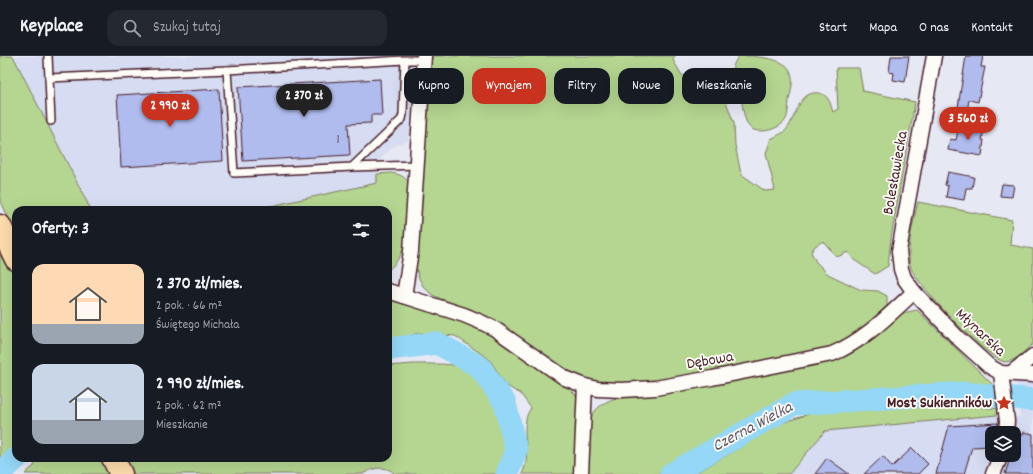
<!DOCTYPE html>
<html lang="pl">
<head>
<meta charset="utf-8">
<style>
	body { margin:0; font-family:Dekko,sans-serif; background:#242831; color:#f1f3f6; height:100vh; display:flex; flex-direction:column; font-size:15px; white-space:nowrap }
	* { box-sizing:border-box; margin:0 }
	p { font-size:13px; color:#9ea1a6 }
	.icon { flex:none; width:22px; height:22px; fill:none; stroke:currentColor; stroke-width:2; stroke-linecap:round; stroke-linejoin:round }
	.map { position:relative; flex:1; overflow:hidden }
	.panel { position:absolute; left:12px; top:150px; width:380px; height:256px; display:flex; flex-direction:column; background:#171b24; border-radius:12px; box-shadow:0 4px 16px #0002 }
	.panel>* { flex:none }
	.hud { position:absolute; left:404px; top:12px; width:380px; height:36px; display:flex; gap:8px }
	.tools { position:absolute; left:985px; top:370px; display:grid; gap:8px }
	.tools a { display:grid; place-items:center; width:36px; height:36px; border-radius:8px; background:#171b24; box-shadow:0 4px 16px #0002; font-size:20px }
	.price { position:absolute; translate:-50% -34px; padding:0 9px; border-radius:14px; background:#c8321e; color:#fff; font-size:13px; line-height:26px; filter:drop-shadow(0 1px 2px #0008) }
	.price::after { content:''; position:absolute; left:50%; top:24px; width:12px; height:9px; margin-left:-6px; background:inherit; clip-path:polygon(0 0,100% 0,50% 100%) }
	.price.current { background:#222; color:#fff }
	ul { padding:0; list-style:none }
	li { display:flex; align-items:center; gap:12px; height:100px; padding:0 20px }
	li span { display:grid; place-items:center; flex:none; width:112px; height:80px; border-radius:12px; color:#555 }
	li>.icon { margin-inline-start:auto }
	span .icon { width:48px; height:48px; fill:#fffc; stroke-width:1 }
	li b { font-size:17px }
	h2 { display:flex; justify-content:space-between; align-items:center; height:48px; padding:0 20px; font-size:17px }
	.pill { padding:0 14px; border-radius:12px; background:#171b24; box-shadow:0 4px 16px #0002; font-size:14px; line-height:36px }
	.pill.current { background:#c8321e; color:#fff }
	header { display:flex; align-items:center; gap:24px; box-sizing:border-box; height:56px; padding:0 20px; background:#171b24; border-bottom:1px solid #363941 }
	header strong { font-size:19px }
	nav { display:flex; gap:22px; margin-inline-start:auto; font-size:14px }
	.search { width:280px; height:36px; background:#242831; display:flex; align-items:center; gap:10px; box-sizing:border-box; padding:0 14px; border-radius:12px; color:#9ea1a6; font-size:15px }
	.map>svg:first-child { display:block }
	.built { fill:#d6dcf2; fill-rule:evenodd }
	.green { fill:#b4d690; stroke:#7f7a5e }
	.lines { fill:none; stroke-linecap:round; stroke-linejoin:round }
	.river { stroke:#94d7f6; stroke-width:23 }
	.building { fill:#afbced; stroke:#4a1f2b }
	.service-casing { stroke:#4a1f2b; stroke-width:10 }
	.minor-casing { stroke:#4a1f2b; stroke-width:17 }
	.primary-casing { stroke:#4a1f2b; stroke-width:25 }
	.service { stroke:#fdfcf7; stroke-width:7 }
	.minor { stroke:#fdfcf7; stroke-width:14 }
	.primary { stroke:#fcdcac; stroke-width:22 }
	.labels { text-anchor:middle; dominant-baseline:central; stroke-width:3.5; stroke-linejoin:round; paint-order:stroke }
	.number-label { font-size:14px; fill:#63465c }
	.street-label { font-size:16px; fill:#4a1f2b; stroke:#fdfcf7 }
	.poi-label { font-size:16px; font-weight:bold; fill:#4a1f2b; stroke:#fdfcf7; text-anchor:end }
	.water-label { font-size:17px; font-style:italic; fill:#605668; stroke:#fdfcf7 }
</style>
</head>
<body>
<header>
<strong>Keyplace</strong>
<div class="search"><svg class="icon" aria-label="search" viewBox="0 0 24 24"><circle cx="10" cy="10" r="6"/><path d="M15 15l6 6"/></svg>Szukaj tutaj</div>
<nav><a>Start</a><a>Mapa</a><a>O nas</a><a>Kontakt</a></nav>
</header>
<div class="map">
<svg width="1033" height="418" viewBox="0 0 1033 418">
	<rect width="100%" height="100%" fill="#e6e9f4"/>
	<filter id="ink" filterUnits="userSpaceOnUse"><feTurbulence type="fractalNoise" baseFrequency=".025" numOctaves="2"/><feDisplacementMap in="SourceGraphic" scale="8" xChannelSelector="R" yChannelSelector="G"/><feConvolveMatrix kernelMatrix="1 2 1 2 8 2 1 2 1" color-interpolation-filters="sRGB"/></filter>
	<g filter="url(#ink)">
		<g class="built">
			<polygon points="13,0 414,0 409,84 392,91 377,107 377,127 252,154 91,154"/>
			<path d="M1033,317v101h-244l36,-43 169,-16 26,2 -4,-42zM992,377h22v22h-22z"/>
		</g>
		<g class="green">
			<polygon points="0,0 13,0 91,154 16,154 16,177 0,144"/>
			<path d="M432,0h243l-2,4 8,14 22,16 12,2 11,10 8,21 1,22 6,29 24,17 10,-1 -9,-37 5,-14c5,-3 13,-6 16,-10 9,-12 12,-39 32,-36 10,2 11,10 14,19l5,-3 -2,-41h23l4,23 52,11 -24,136 -3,28 -13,8 -21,-14 -6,-8 -11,5 -14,-16 -8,5 -4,6 5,10 12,12 33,16 17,1 9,5v10l-25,24 -22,15 -93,20 -110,19 -44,-1 -19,-9 -70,-47 -33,-18 -30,-10 -10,-5 -8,-8 -5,-10 -2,-11z"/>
			<path d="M739,0c14,0 48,1 52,17 3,8 0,18 -2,27 -1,7 0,18 -6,23 -7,7 -29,13 -35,2 -5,-8 -5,-21 -8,-30 -6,-16 -13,-24 -1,-39z"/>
			<path d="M391,117c8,1 13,3 18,10l-4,60c-3,11 -8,20 -17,27v-60h-136l125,-27v-9z"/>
			<path d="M918,146l94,18 -2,25 23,4v95c-8,6 -18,18 -28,18 -16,-1 -89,-78 -94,-94 -6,-19 3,-47 7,-66z"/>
			<polygon points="0,188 16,221 16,391 7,401 0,406"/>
			<path d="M388,244l41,10 47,17 18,10 75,51 6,6 3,6 -1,74h-55c10,-22 0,-34 4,-54 0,-4 3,-9 5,-12l-11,-15 -5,-2 -9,-6 -17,-26 -34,-23 -36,-3 -31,9z"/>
			<path d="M917,254l75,74 -6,4 -42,-1 -76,4 -81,8 -22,9 -31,22 -74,44h-74l4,-56c13,-21 30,-22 53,-22l189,-36 20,-8 15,-10 29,-26 7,-3z"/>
			<path d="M413,308c12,0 44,-1 52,4 15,8 33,39 38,55 5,16 2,37 -5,51h-103c-9,-9 -21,-7 -32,0h-234l-7,-16h266v-92z"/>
			<polygon points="968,349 998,353 997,359 825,375 789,418 694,418 782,367 824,353 876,350"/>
			<polygon points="38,402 102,402 110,418 25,418 34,410"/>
		</g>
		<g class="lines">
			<g class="river">
				<polyline points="388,293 437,287 480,311 505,347 516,394 507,418"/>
				<polyline points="0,417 17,402"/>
				<polyline points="671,418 794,348 965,337 1033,344"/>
			</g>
		</g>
		<g class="building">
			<polygon points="891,0 909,0 905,26 893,24 894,17 889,16"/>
			<polygon points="966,0 983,0 981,11 985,11 978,46 969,44 965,66 956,64"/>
			<polygon points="380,23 382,59 371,59 371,67 348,68 350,99 243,105 238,31"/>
			<polygon points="219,33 223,105 121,111 117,39"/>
			<polygon points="959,69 984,73 982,84 984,84 982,100 948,94 950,83 956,84"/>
			<polygon points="948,116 974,121 972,132 966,132 964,144 946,141 948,130 945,129"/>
			<polygon points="1002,128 1014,129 1012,141 1000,140"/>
			<polygon points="998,367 996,377 992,377 992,390 972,391 964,418 936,418 949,370"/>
			<polygon points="1024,376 1033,378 1033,418 1005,418 1011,399 1014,399 1014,388 1017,379 1022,380"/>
			<polygon points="912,392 928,408 918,418 864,418 883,400 892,411"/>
			<polygon points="827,402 849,418 815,418"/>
		</g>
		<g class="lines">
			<defs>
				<g id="service">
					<polyline points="48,0 49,22 227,14"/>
					<polyline points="405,4 403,58 402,63 352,111 234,117 227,14 405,4 424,4"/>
					<polyline points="49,22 51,65"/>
					<polyline points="352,111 417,109"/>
				</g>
				<g id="minor">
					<polyline points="934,0 899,195 901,213 904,222 914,236 958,282 989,310 1001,317 1033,319"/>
					<path d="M388,235l76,24 19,8 12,6 70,49 20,8 13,3 24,1 33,-2 57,-10 120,-24c32,-13 57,-39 82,-62"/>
					<polyline points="404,240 411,195 424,0"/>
					<polyline points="1001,317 1007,365 1006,377"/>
					<polyline points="1011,317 1033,300"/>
					<polyline points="581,418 585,330"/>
					<polyline points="993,418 1001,399"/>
				</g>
				<g id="primary">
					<polyline points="0,170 16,203"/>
					<polyline points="113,402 121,418"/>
				</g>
			</defs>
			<use href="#service" class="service-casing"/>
			<use href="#minor" class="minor-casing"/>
			<use href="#primary" class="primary-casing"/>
			<use href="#service" class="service"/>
			<use href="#minor" class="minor"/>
			<use href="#primary" class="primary"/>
		</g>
	</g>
	<defs>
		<symbol id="sight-bare" viewBox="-9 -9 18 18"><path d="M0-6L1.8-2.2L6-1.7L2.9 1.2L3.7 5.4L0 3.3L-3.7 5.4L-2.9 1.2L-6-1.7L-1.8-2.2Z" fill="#c8321e" stroke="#fdfcf7" stroke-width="2.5" paint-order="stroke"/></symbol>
	</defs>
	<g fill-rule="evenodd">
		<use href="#sight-bare" x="993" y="336" width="22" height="22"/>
	</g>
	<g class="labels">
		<g class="number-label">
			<text x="338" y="84">1</text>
		</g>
		<g class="street-label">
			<text transform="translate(896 117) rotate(-80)">Bolesławiecka</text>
			<text transform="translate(980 277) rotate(43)">Młynarska</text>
			<text transform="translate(710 305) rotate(-10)">Dębowa</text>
		</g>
		<g class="poi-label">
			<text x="992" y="347">Most Sukienników</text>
		</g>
		<g class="water-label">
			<text transform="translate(753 372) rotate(-28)">Czerna Wielka</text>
		</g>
	</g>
</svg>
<div class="tools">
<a><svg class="icon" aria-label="layers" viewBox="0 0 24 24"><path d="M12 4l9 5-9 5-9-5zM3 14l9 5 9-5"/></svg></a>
</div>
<b class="price current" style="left:304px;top:62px">2 370 zł</b>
<b class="price" style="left:170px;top:72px">2 990 zł</b>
<b class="price" style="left:968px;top:85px">3 560 zł</b>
<div class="hud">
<a class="pill">Kupno</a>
<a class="pill current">Wynajem</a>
<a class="pill">Filtry</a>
<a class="pill">Nowe</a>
<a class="pill">Mieszkanie</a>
</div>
<section class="panel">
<h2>Oferty: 3<svg class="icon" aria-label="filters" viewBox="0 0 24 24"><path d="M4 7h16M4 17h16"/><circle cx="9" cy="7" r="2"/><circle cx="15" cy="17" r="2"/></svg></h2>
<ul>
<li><span style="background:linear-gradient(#ffd9b3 75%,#9aa5b1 0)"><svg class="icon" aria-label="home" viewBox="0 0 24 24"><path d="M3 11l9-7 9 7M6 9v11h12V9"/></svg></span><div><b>2 370 zł/mies.</b><p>2 pok. · 66 m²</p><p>Świętego Michała</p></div></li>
<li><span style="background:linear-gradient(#c9d6e8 70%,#9aa5b1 0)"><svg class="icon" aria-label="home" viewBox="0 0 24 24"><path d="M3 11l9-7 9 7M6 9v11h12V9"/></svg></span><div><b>2 990 zł/mies.</b><p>2 pok. · 62 m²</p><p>Mieszkanie</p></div></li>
</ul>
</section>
</div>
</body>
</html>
